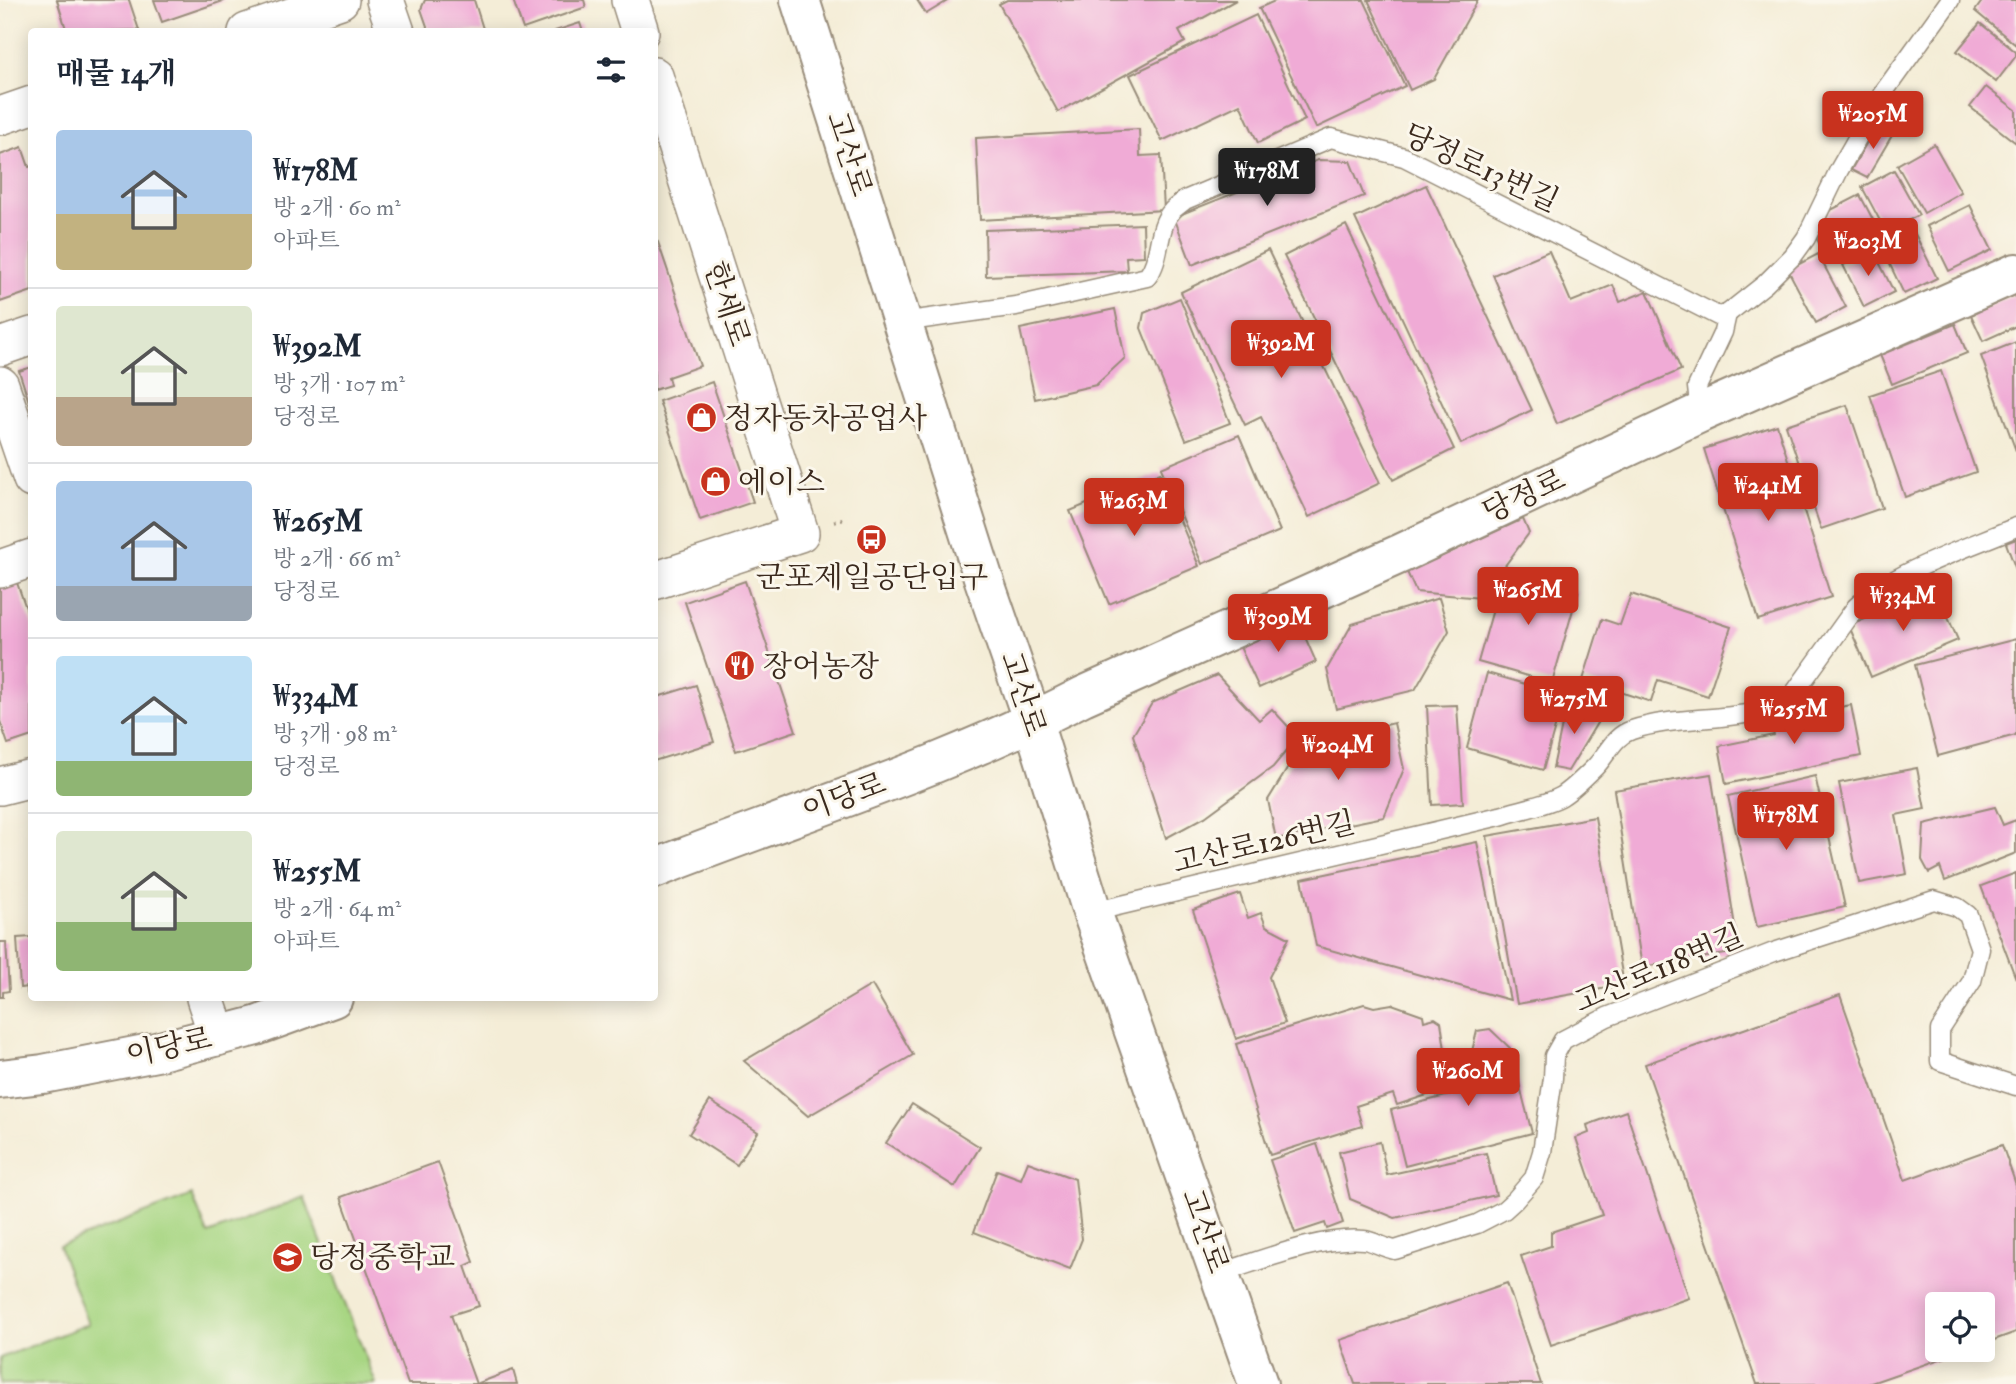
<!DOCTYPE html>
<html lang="ko">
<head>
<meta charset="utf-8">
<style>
	body { margin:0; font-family:"IM FELL Double Pica","Noto Serif KR",serif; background:#f2f2f3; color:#1f2937; height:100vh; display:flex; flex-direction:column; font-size:26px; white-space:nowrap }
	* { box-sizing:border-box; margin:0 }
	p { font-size:23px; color:#747a83 }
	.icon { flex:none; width:38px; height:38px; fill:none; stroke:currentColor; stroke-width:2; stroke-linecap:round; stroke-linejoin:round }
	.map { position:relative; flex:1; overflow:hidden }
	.drawer { position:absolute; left:28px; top:28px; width:630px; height:973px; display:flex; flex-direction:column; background:#fff; border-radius:7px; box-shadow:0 4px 18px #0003 }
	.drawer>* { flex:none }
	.controls { position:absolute; left:1925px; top:1292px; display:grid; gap:14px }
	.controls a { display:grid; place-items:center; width:70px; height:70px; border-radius:7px; background:#fff; box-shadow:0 4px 18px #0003; font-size:35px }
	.price { position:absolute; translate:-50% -60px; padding:0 16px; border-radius:7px; background:#c8321e; color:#fff; font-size:23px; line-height:46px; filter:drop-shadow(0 2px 4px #0008) }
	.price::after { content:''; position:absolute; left:50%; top:42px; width:21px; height:16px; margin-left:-10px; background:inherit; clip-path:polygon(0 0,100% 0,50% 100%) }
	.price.selected { background:#222; color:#fff }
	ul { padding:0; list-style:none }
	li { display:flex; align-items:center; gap:21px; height:175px; padding:0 28px }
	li+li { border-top:2px solid #e0e1e3 }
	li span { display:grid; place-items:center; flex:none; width:196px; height:140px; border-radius:7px; color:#555 }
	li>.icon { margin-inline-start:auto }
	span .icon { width:84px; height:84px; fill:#fffc; stroke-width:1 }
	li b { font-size:30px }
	h2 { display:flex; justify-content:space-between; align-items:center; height:84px; padding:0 28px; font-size:30px }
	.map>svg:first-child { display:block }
	.green { fill:#a8d683; stroke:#728050; stroke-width:2 }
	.building { fill:#f0abd6 }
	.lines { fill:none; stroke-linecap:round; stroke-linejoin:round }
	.service-casing { stroke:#988c7a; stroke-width:21 }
	.minor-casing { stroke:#988c7a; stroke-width:40 }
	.tertiary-casing { stroke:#988c7a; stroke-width:42 }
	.path { stroke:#988c7a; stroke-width:4.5; stroke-dasharray:2 5; stroke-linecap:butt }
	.service { stroke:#fff; stroke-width:18 }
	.minor { stroke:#fff; stroke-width:37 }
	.tertiary { stroke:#fff; stroke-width:38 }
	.labels { text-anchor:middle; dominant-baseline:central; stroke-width:6; stroke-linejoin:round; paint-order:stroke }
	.street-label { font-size:30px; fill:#3b2a1e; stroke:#fbf7ec }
	.poi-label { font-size:30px; fill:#3b2a1e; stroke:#fbf7ec; text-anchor:start }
</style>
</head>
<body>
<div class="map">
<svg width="2016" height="1384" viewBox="0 0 2016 1384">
	<rect width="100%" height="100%" fill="#fbf7ec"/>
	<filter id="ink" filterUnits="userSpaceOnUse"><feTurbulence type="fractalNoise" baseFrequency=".0143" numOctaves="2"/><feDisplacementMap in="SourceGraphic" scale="14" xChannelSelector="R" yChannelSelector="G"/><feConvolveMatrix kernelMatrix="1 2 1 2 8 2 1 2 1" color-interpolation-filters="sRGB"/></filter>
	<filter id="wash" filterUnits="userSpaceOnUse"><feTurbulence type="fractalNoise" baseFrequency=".00686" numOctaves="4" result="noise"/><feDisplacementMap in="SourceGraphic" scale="28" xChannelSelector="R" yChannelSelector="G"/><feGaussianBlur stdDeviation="1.57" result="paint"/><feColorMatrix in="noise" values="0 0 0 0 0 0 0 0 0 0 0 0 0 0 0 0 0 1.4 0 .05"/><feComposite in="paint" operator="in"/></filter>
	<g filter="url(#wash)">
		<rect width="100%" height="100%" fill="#f4edd7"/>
		<polygon class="green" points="192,1195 208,1234 304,1197 376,1384 0,1384 0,1358 88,1324 59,1246"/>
		<g id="blocks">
			<g class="building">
				<polygon points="57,0 129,0 139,30 67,32"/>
				<polygon points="154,0 226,0 162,22"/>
				<polygon points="425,0 474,0 484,32 429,32 421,9"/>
				<polygon points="513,0 584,0 586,7 523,29"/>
				<polygon points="917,0 949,0 926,14"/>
				<polygon points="1007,0 1236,0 1179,31 1185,42 1058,112 999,4"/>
				<polygon points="1277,0 1364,0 1405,86 1316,128 1259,8"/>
				<polygon points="1368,0 1478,0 1434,79 1410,90"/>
				<polygon points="1983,0 2016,0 2016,45 1975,11"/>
				<polygon points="1256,15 1305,120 1258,143 1240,104 1162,141 1130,75"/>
				<polygon points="580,23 583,32 555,32 555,31"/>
				<polygon points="1980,23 2016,52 2016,56 1996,82 1957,51"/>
				<polygon points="1986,87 2016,110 2016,143 1970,107"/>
				<polygon points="1878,123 1894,132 1867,178 1851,170"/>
				<polygon points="1139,129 1140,156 1161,155 1164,210 980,220 976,138"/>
				<polygon points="1934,144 1961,192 1924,213 1897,165"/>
				<polygon points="22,147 29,167 32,166 32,291 0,302 0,155"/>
				<polygon points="1318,160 1350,161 1364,196 1192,265 1174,217"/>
				<polygon points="1894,170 1919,215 1886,232 1862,187"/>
				<polygon points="1426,185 1532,410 1461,444 1355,218"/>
				<polygon points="1860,195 1878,229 1826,257 1817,239 1829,211"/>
				<polygon points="1970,205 1992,250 1949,271 1927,226"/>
				<polygon points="1143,224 1144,256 1126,257 1127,271 986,276 985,230"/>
				<polygon points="1346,225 1454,449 1393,480 1284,256"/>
				<polygon points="1914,232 1937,278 1904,294 1882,248"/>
				<polygon points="658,242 700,366 668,377 670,385 654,390 654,243"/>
				<polygon points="1268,250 1380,483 1309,517 1261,417 1245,425 1181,292"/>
				<polygon points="1873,250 1894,292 1864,307 1843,265"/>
				<polygon points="1549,251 1571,302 1613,285 1620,302 1647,291 1681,370 1557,424 1493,275"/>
				<polygon points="1818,254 1846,307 1816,323 1788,270"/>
				<polygon points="2016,294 2016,326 1983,341 1971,315"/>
				<polygon points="1180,298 1230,423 1186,440 1141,328 1144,313"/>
				<polygon points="1115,309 1125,358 1096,385 1035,399 1020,329"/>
				<polygon points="1955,324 1967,353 1892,384 1880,355"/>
				<polygon points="2016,342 2016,451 1981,356"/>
				<polygon points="32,367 32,408 31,408 19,371"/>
				<polygon points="1941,371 1976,472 1905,497 1870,395"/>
				<polygon points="712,382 753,502 700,520 659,401"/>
				<polygon points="1847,405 1882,508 1821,529 1786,425"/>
				<polygon points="1777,425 1831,597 1758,620 1704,449"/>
				<polygon points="1239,435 1280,531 1202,564 1161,468"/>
				<polygon points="1160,473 1199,566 1109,604 1070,511"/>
				<polygon points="1523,519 1529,533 1481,598 1416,592 1407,572"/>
				<polygon points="2016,539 2016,570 2006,543"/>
				<polygon points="1504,571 1578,592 1552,683 1478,662"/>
				<polygon points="16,580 32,625 32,736 8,744 0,721 0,585"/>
				<polygon points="745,581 796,731 736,751 685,602"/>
				<polygon points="1935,588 1958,640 1871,677 1849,626"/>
				<polygon points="1631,594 1731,627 1708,696 1658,680 1651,702 1583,680 1602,619 1620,625"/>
				<polygon points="1439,598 1449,631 1415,690 1336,709 1327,669 1352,624"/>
				<polygon points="1298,621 1316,662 1259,688 1240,647"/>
				<polygon points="2016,639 2016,735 1938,756 1915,665"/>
				<polygon points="1487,673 1564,695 1543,770 1467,748"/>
				<polygon points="1217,675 1259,720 1272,709 1298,737 1273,767 1205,817 1166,838 1133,735 1152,703"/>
				<polygon points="696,685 714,742 654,761 654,698"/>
				<polygon points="1457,705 1463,803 1432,805 1427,706"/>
				<polygon points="1851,705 1861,756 1726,784 1719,746 1774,735 1771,721"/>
				<polygon points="1566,706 1586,710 1600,718 1568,771 1553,768"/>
				<polygon points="1394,723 1404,769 1384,817 1276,839 1268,800 1302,745"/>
				<polygon points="1917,768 1925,809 1896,815 1907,874 1859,883 1839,783"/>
				<polygon points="1711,774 1739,952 1642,967 1614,790"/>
				<polygon points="1815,776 1845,907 1757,927 1728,796"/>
				<polygon points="1995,807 2003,825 2016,820 2016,853 1945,881 1940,867 1929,873 1922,860 1924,824"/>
				<polygon points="1595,817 1624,985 1517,1004 1487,836"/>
				<polygon points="1477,842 1510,1000 1316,946 1302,879"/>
				<polygon points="2016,873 2016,979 1981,886"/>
				<polygon points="1240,894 1248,918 1261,913 1266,926 1289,938 1269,977 1285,1023 1236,1039 1193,910"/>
				<polygon points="32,937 32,992 27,993 27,987 20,988 17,938"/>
				<polygon points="0,942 6,942 9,991 3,992 3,997 0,997"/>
				<polygon points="872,985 913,1055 808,1116 744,1061"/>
				<polygon points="1840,995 1905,1180 2002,1145 2016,1185 2016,1332 1983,1344 1983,1304 1937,1304 1937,1349 1966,1350 1868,1384 1757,1384 1645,1064"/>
				<polygon points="1364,1004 1374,1007 1392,1004 1423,1015 1424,1021 1435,1018 1441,1022 1446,1056 1441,1069 1424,1074 1430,1094 1397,1105 1393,1094 1356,1106 1362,1126 1270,1155 1236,1044"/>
				<polygon points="1490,1029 1510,1048 1532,1133 1405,1166 1391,1110 1462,1092 1477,1031"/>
				<polygon points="710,1101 758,1132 737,1165 689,1134"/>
				<polygon points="912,1104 980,1147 955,1187 886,1143"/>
				<polygon points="1626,1111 1689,1298 1551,1345 1521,1256 1551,1246 1551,1232 1602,1215 1576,1138 1589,1133 1587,1125"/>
				<polygon points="1380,1142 1387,1175 1486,1153 1496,1195 1395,1218 1350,1199 1339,1152"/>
				<polygon points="1317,1144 1343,1223 1327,1229 1325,1223 1295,1233 1270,1160"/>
				<polygon points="438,1162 474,1262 465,1266 479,1306 451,1315 476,1384 408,1384 341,1197"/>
				<polygon points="1028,1162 1075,1179 1082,1239 1070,1269 974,1232 997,1170 1021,1179"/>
				<polygon points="1507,1283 1541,1384 1355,1384 1340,1340"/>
				<polygon points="513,1370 517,1384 476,1384"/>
			</g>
		</g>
	</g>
	<g filter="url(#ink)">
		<use href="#blocks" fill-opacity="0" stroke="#988c7a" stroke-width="2"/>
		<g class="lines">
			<defs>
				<g id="service">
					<polyline points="1727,314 1765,284 1793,256 1806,238 1839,170 1883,93 1950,0"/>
					<path d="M902,322l114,-16 131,-29c15,-18 9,-49 25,-66 3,-4 9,-7 13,-11l146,-62 73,19 314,159 9,-2 -4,18 -26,55 3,26"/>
					<path d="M1092,912l408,-96c18,-6 47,-11 62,-20 11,-7 23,-19 33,-29 13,-13 18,-31 37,-37 50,-17 112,-5 158,-31l66,-92c39,-36 111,-59 160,-80"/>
					<path d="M1220,1273c43,-13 100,-37 144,-33 10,1 19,8 31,10l82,-26 27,-14 11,-10 19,-22 8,-26 11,-74 1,-22 9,-16 44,-23 167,-65 160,-52 23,7 11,8 12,34 -8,32 -32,49v31l76,25"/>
				</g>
				<g id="minor">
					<polyline points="385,0 396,32"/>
					<polyline points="630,0 640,32"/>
					<polyline points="247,32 340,0"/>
					<polyline points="654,76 800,533 654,581"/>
					<polyline points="0,116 32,105"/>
					<polyline points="0,347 32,336"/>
					<polyline points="0,385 32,479"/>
					<polyline points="0,569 32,558"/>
					<polyline points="0,786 32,778"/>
					<polyline points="205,998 218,1037"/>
				</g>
				<g id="tertiary">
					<polyline points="800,0 983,577 1033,722 1092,912 1258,1384"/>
					<path d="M654,869c143,-56 293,-102 429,-173l319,-143 298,-140 316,-140"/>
					<polyline points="0,1079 43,1074 156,1052 256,1026 333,998"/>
				</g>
			</defs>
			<use href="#service" class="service-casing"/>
			<use href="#minor" class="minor-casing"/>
			<use href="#tertiary" class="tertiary-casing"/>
			<polyline class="path" points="834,522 846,518"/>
			<use href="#service" class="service"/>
			<use href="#minor" class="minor"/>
			<use href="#tertiary" class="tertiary"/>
		</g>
	</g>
	<defs>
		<symbol id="shop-disc" viewBox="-11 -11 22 22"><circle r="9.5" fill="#c8321e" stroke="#fbf7ec"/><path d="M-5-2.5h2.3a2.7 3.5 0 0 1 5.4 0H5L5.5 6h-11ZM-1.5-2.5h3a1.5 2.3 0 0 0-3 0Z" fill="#fff"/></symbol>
		<symbol id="bus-disc" viewBox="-11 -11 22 22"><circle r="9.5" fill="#c8321e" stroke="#fbf7ec"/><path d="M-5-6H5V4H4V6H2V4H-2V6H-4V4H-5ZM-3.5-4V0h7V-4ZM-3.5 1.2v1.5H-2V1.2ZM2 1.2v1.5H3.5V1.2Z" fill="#fff"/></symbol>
		<symbol id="restaurant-disc" viewBox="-11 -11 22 22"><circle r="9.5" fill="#c8321e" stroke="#fbf7ec"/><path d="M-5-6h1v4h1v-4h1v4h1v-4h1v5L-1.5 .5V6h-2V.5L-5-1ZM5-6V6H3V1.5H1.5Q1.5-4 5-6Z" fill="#fff"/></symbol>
		<symbol id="school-disc" viewBox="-11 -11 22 22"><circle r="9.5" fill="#c8321e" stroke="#fbf7ec"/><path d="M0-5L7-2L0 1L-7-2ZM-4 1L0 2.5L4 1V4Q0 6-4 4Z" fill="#fff"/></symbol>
	</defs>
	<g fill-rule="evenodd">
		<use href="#shop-disc" x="684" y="400" width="35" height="35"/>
		<use href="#shop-disc" x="698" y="464" width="35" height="35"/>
		<use href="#bus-disc" x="854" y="522" width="35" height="35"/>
		<use href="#restaurant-disc" x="722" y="648" width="35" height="35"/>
		<use href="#school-disc" x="270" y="1240" width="35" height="35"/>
	</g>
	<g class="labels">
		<g class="street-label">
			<text transform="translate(849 154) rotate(72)">고산로</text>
			<text transform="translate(1481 168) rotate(25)">당정로13번길</text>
			<text transform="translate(727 304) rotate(72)">한세로</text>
			<text transform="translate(1524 496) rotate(-25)">당정로</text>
			<text transform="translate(1023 694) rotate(72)">고산로</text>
			<text transform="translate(844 797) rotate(-20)">이당로</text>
			<text transform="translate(1264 843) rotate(-13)">고산로126번길</text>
			<text transform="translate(1659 969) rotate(-23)">고산로118번길</text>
			<text transform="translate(169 1047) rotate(-12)">이당로</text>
			<text transform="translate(1205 1231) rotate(71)">고산로</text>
		</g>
		<g class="poi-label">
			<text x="724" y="418">정자동차공업사</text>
			<text x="738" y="482">에이스</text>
			<text x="872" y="577" text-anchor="middle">군포제일공단입구</text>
			<text x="763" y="666">장어농장</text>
			<text x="310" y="1257">당정중학교</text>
		</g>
	</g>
</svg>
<div class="controls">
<a><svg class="icon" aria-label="locate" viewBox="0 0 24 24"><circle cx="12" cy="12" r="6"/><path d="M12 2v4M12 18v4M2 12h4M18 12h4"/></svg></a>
</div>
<b class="price" style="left:1873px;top:151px">₩205M</b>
<b class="price selected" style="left:1267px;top:208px">₩178M</b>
<b class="price" style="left:1868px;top:278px">₩203M</b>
<b class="price" style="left:1281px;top:380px">₩392M</b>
<b class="price" style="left:1768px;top:523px">₩241M</b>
<b class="price" style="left:1134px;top:538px">₩263M</b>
<b class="price" style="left:1528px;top:627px">₩265M</b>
<b class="price" style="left:1903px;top:633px">₩334M</b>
<b class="price" style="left:1278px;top:654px">₩309M</b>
<b class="price" style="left:1574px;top:736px">₩275M</b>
<b class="price" style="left:1794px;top:746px">₩255M</b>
<b class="price" style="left:1338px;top:782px">₩204M</b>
<b class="price" style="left:1786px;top:852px">₩178M</b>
<b class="price" style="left:1468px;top:1108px">₩260M</b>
<section class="drawer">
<h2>매물 14개<svg class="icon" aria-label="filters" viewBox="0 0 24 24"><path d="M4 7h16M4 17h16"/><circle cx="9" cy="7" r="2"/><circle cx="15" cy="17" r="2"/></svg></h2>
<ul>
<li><span style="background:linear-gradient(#a9c7e8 60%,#c2b280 0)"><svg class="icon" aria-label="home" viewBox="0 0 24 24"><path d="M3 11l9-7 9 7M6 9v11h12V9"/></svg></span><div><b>₩178M</b><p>방 2개 · 60 m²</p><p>아파트</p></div></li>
<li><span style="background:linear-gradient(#dfe7d0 65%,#b9a48a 0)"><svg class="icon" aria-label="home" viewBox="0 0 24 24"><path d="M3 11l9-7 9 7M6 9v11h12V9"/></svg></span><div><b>₩392M</b><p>방 3개 · 107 m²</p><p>당정로</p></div></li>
<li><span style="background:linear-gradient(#a9c7e8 75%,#9aa5b1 0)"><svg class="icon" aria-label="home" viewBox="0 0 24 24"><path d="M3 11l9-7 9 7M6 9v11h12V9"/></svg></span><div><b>₩265M</b><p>방 2개 · 66 m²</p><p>당정로</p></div></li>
<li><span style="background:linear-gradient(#bfe0f5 75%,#8fb573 0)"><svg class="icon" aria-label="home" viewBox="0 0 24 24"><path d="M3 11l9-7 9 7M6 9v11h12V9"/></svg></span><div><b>₩334M</b><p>방 3개 · 98 m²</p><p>당정로</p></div></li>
<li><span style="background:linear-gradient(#dfe7d0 65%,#8fb573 0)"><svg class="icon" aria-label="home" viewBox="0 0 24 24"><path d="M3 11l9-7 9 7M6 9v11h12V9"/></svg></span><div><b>₩255M</b><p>방 2개 · 64 m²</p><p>아파트</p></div></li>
</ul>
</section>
</div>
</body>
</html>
